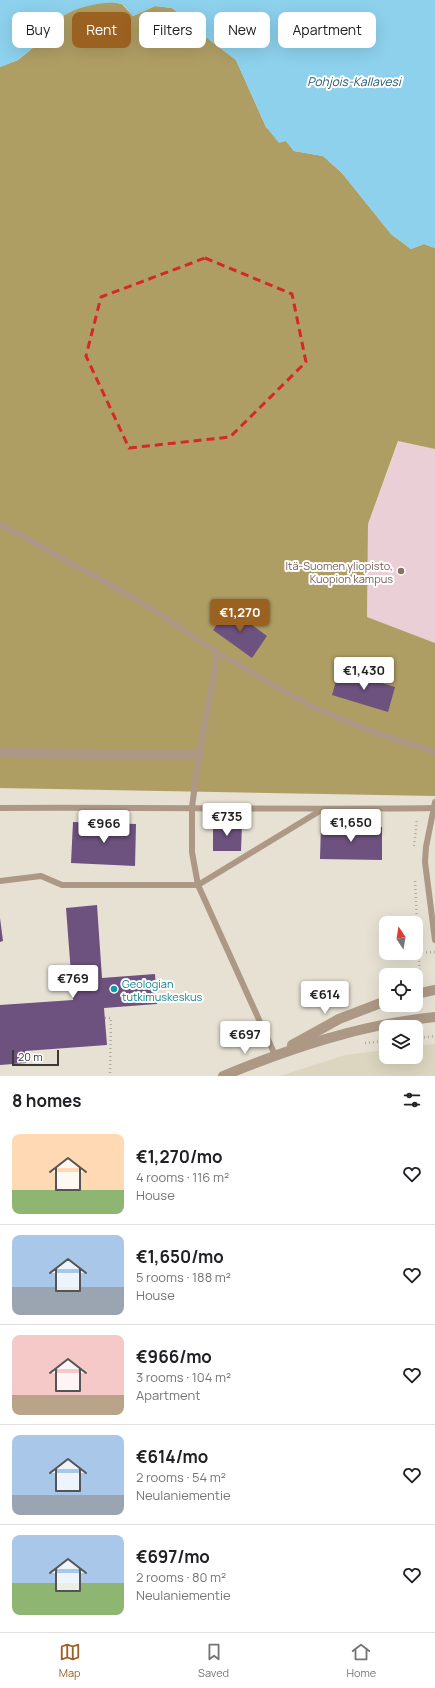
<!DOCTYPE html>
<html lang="en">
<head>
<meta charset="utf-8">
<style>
	body { margin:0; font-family:Manrope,sans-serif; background:#f2f2f2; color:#202124; height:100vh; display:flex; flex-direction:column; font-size:15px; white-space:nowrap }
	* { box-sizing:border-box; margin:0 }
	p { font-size:13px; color:#757577 }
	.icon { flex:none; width:22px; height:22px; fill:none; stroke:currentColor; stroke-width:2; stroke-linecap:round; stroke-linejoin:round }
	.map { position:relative; height:1076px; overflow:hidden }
	.panel { display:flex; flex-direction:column; background:#fff; flex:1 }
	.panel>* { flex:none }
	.banner { position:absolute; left:12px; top:12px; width:411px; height:36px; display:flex; gap:8px }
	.needle { width:26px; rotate:348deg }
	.tools { position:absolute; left:379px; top:916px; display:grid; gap:8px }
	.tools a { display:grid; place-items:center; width:44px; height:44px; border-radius:8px; background:#fff; box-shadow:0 4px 16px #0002; font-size:20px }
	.scale { position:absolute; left:12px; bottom:10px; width:47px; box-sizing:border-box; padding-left:4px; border:2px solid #3a3933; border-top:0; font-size:11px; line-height:14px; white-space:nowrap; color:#3a3933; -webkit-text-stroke:3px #fff; paint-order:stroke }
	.price { position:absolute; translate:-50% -34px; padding:0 9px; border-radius:4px; background:#fff; color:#222; font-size:13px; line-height:26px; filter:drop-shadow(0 1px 2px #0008) }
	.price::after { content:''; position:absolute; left:50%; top:24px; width:12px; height:9px; margin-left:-6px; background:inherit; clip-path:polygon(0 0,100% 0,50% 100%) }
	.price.on { background:#9b6120; color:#fff }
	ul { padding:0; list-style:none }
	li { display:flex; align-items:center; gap:12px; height:100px; padding:0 12px }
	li+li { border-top:1px solid #e0e0e0 }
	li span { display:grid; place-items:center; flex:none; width:112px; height:80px; border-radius:8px; color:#555 }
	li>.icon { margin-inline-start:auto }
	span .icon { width:48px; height:48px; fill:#fffc; stroke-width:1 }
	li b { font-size:17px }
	h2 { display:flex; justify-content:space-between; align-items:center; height:48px; padding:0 12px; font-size:17px }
	.tag { padding:0 14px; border-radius:8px; background:#fff; box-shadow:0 4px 16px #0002; font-size:14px; line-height:36px }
	.tag.on { background:#9b6120; color:#fff }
	.tab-bar { display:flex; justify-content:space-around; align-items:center; height:56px; border-top:1px solid #e0e0e0; background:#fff; font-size:11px; color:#757577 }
	.tab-bar a { display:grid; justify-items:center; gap:2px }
	.tab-bar .on { color:#9b6120 }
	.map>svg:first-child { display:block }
	.built { fill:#dcd5bf }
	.education { fill:#ead0d6 }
	.forest { fill:#af9e64 }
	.water { fill:#8dd1ed }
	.building { fill:#6d517e }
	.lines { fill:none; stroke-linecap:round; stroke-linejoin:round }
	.path { stroke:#b0aca1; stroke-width:2.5; stroke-dasharray:1 3; stroke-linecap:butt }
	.service { stroke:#ac9885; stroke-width:6 }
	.minor { stroke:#ac9885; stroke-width:10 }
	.marked { fill:none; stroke:#d62828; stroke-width:3; stroke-dasharray:8 5; stroke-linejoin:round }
	.education-dot { fill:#8d6e63; stroke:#fff; stroke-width:1.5 }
	.culture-dot { fill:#0f9aa8; stroke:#fff; stroke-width:1.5 }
	.labels { text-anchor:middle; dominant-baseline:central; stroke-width:4; stroke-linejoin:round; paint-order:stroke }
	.education-label { font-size:11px; fill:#785e54; stroke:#fff; text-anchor:end }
	.culture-label { font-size:11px; fill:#0d838f; stroke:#fff; text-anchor:start }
	.water-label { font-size:12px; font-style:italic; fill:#255b6f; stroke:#fff }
</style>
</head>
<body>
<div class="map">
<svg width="435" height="1076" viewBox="0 0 435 1076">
	<rect width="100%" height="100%" fill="#e6e1d3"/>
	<polygon class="built" points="435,1044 435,1076 280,1076 345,1055 386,1050 386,1057 416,1057 416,1046"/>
	<polygon class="education" points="399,441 435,449 435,643 367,617 368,524"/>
	<polygon class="forest" points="107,1 122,4 133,16 155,6 172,8 189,21 198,31 236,60 266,127 286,141 294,151 323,156 342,173 391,234 411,249 424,244 435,248 435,449 398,441 368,524 367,617 435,643 435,796 0,788 0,67 18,60 61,25 64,15 84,5"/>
	<path class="water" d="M0,0h435v248l-11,-4 -13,5 -20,-15 -49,-61 -19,-17 -29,-5 -8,-10 -7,2 -13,-16 -30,-67 -38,-29 -9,-10 -17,-13 -17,-2 -22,10c-3,-3 -7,-10 -11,-12 -17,-4 -43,3 -58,11l-3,10 -14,11 -29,24 -18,7z"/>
	<g class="building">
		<polygon points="229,608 267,636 252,658 213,630"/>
		<polygon points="339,671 395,687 388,712 332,695"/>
		<polygon points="73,822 136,824 135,866 71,863"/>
		<polygon points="213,824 242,824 241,851 213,851"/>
		<polygon points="321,825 382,827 382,860 320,859"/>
		<polygon points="97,905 102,978 155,974 157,1004 104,1008 107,1045 25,1051 26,1063 0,1065 0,1005 73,1000 66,908"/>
		<polygon points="0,918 3,941 0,942"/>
	</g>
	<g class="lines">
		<g class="path">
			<polyline points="414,846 417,819"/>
			<polyline points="415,881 420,979 418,981"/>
			<polyline points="418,953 435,952"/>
			<polyline points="105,1018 111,1018 110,1076"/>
			<polyline points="416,1038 435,1036"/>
			<polyline points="365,1043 386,1041"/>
		</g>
		<g class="service">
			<polyline points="0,524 143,603 218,653 314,708 379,734 435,752"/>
			<polyline points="218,653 199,755 192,807 192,852 198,885 275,1055"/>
			<polyline points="435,802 426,847 425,862 435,940"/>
			<path d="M0,808c145,-1 290,2 435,0"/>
			<polyline points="0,881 41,876 62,885 198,885 323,809"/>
		</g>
		<g class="minor">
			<polyline points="0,753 199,755"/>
			<polyline points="416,994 435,990"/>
			<polyline points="292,1045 339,1019 386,1001"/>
			<path d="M223,1076c68,-28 139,-52 212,-59"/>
		</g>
	</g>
	<path class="marked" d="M205,258l87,36 14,68 -76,75 -101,11 -43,-92 15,-59z"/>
	<circle class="education-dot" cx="401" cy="571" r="4"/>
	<circle class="culture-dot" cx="114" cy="989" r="4"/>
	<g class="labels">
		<g class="education-label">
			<text x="393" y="565">Itä-Suomen yliopisto,<tspan x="393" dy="13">Kuopion kampus</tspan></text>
		</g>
		<g class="culture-label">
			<text x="122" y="983">Geologian<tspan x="122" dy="13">tutkimuskeskus</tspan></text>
		</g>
		<g class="water-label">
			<text x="354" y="81">Pohjois-Kallavesi</text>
		</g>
	</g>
</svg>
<div class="tools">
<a><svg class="needle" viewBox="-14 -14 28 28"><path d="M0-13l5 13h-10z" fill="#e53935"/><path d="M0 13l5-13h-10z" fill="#757577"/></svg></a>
<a><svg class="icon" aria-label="locate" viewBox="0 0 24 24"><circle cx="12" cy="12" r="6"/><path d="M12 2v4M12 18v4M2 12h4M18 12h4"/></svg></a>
<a><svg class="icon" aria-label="layers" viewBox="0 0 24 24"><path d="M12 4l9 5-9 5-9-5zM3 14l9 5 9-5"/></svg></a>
</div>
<div class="scale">20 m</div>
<b class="price on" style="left:240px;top:633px">€1,270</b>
<b class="price" style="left:364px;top:691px">€1,430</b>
<b class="price" style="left:227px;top:837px">€735</b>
<b class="price" style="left:351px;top:843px">€1,650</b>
<b class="price" style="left:104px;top:844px">€966</b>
<b class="price" style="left:73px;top:999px">€769</b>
<b class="price" style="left:325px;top:1015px">€614</b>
<b class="price" style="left:245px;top:1055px">€697</b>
<div class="banner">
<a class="tag">Buy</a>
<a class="tag on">Rent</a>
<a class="tag">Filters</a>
<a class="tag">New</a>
<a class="tag">Apartment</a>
</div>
</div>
<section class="panel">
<h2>8 homes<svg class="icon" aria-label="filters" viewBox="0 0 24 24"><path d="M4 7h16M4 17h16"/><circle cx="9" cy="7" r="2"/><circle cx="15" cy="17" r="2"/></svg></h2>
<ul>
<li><span style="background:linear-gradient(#ffd9b3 70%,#8fb573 0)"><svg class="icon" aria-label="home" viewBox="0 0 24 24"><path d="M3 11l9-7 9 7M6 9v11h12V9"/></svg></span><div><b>€1,270/mo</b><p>4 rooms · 116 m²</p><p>House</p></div><svg class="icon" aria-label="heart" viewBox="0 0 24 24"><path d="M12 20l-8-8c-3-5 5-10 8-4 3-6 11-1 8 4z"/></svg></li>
<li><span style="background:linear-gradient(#a9c7e8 65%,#9aa5b1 0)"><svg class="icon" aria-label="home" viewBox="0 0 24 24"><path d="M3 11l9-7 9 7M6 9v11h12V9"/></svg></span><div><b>€1,650/mo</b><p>5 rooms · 188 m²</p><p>House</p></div><svg class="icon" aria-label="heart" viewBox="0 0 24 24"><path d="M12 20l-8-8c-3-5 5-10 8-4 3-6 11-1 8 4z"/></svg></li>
<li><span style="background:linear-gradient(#f6c9c9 75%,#b9a48a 0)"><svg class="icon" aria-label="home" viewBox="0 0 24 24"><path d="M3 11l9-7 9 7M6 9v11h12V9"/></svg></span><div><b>€966/mo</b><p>3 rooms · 104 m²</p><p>Apartment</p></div><svg class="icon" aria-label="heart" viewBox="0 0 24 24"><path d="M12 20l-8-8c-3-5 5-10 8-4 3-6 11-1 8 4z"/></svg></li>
<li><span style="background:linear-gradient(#a9c7e8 75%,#9aa5b1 0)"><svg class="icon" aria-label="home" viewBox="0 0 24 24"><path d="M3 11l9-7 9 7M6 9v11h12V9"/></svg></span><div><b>€614/mo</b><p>2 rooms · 54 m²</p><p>Neulaniementie</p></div><svg class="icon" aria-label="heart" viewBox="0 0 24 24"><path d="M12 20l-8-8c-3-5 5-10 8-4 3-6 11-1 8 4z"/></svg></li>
<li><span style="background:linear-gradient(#a9c7e8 60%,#8fb573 0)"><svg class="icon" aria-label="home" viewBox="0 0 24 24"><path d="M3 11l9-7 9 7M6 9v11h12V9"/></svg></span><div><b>€697/mo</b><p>2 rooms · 80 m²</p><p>Neulaniementie</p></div><svg class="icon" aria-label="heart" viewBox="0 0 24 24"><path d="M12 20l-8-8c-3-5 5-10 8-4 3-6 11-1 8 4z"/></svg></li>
</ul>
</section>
<nav class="tab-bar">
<a class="on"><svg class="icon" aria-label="map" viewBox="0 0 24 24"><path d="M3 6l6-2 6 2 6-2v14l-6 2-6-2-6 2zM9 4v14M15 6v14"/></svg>Map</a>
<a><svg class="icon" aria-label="saved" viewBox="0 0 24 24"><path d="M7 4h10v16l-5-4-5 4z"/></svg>Saved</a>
<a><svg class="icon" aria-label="home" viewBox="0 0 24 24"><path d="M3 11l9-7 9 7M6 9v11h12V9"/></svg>Home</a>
</nav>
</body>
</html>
